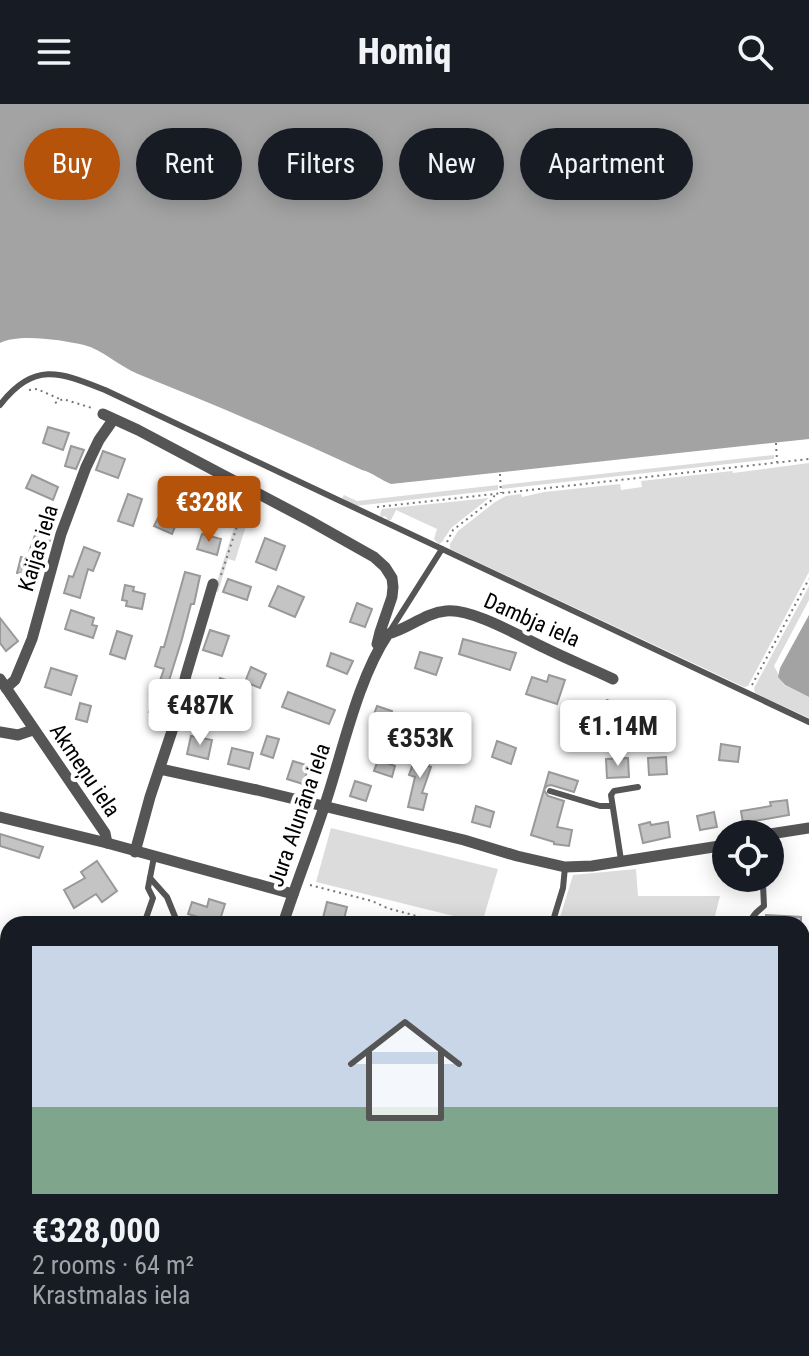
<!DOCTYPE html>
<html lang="en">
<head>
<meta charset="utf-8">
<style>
	body { margin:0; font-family:"Roboto Condensed",sans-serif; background:#242831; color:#f1f3f6; height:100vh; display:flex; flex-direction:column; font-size:30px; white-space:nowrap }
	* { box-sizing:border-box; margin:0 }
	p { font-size:26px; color:#9ea1a6 }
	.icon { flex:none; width:44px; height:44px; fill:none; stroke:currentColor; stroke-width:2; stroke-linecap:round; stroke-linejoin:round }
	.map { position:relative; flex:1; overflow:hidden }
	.side { position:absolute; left:0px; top:812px; width:810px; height:440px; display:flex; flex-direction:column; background:#171b24; border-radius:24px 24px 0 0; box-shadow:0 4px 20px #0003 }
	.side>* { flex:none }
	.guide { position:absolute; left:24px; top:24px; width:762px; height:72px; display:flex; gap:16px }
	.buttons { position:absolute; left:712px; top:716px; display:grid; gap:16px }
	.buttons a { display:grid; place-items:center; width:72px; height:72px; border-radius:50%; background:#171b24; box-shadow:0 4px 20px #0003; font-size:40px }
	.price { position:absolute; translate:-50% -68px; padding:0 18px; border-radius:8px; background:#fff; color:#222; font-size:26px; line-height:52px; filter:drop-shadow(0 2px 4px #0008) }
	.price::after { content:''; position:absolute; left:50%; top:48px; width:24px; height:18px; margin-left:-12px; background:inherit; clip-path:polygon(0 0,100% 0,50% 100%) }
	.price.active { background:#b45309; color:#fff }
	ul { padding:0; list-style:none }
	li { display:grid; align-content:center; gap:16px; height:424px; padding:0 32px }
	li span { display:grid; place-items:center; height:248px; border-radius:0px; color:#555 }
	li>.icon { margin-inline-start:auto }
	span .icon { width:144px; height:144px; fill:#fffc; stroke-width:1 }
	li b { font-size:34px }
	.pill { padding:0 28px; border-radius:36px; background:#171b24; box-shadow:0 4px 20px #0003; font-size:28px; line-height:72px }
	.pill.active { background:#b45309; color:#fff }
	header { display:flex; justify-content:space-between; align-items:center; height:104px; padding:0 32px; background:#171b24; font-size:36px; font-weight:800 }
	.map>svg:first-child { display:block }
	.green { fill:#dcdcdc }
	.water { fill:#a3a3a3 }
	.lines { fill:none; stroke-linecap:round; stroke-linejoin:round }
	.stream { stroke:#a3a3a3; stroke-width:3 }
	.building { fill:#c4c4c4; stroke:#999; stroke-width:2 }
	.highway-casing { stroke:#dbdbdb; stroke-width:24 }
	.path { stroke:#777; stroke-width:2; stroke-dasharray:2 4; stroke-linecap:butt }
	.lane { stroke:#555; stroke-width:6 }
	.street { stroke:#555; stroke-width:11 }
	.highway { stroke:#000; stroke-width:20 }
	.labels { text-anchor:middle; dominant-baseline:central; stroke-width:8; stroke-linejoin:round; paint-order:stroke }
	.street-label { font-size:22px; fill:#000; stroke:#fff }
</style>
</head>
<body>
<header><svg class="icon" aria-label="menu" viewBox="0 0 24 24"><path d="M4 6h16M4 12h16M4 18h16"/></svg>Homiq<svg class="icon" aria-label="search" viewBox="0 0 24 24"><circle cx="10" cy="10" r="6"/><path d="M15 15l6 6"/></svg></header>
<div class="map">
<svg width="809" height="1252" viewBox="0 0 809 1252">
	<rect width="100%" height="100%" fill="#fff"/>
	<g class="green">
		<polygon points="774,351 774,355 502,385 502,381"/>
		<polygon points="809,359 809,468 748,582 744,583 450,445 450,440 458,427 495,398 506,392 521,390 522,393 544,388 620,380 621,386 642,383 641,377 732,367 733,369"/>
		<polygon points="498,381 498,386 355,402 342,394 344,391 357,397"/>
		<polygon points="245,389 255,393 235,457 228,455 218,488 214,487"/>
		<polygon points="489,394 451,424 442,438 439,440 434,435 437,425 396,406 391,416 387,416 387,414 384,412 382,414 380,410 382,405"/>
		<polygon points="809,482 809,496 774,562 784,581 809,593 809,614 755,589 754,584"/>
		<polygon points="331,724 498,765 482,819 316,778"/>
		<polygon points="636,765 638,792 720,792 713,820 558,820 573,771"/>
		<polygon points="413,1244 487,1244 490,1252 403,1252"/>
		<path d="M500,1244h91c-30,4 -59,8 -89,5z"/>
	</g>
	<g class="water">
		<path d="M0,0h809v335l-418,45c-11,-4 -17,-11 -29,-14 -74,-34 -149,-66 -224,-96 -19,-8 -35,-24 -54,-29 -21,-5 -66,-12 -84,-2z"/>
		<polygon points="809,511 809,593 785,581 778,573 780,564"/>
	</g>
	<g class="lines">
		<g class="stream">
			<polyline points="503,1244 505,1250 509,1252"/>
			<polyline points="462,1252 468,1244"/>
			<polyline points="562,1252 596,1246 608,1247"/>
		</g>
	</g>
	<g class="building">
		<polygon points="48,323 69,329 63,346 43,339"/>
		<polygon points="71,342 84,346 76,365 65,362"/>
		<polygon points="103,347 125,355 118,374 96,366"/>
		<polygon points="32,371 58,383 53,396 26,384"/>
		<polygon points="128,390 142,395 133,422 118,417"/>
		<polygon points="213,396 229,403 225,414 209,408"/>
		<polygon points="165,413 177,418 172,430 154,422 158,414 163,416"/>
		<polygon points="36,428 51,433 44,453 29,448"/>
		<polygon points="202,430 221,435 217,451 197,445"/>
		<polygon points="265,434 285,442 276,466 256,458"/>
		<polygon points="84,443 100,449 93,467 88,465 80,494 64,489 69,472 73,473"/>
		<polygon points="21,453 32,456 28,471 17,469"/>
		<polygon points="185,468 200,472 194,500 191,500 182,535 167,583 170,584 161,612 149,608 164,565 155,562 161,543 164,543"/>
		<polygon points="228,475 251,483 247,496 223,488"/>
		<polygon points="125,481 134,483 133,487 145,490 142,505 126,502 127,497 122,496"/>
		<polygon points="278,482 304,493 295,513 269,502"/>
		<polygon points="357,499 372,505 365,523 350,518"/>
		<polygon points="71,506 94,514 92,521 97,522 93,534 65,525"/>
		<polygon points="0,514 18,537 6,547 0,539"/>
		<polygon points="210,526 229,532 222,552 203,546"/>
		<polygon points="117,527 132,532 125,555 110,550"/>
		<polygon points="463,535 516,549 510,566 459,550"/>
		<polygon points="420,548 442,554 436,571 415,564"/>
		<polygon points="331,549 353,557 347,570 327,562"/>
		<polygon points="251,563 266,570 260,584 245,578"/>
		<polygon points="51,564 77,572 71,591 45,583"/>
		<polygon points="549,571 565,576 557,600 526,590 532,573 547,578"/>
		<polygon points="220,574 238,580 232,595 215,588"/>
		<polygon points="288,588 335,606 329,620 282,603"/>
		<polygon points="607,596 625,604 614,631 596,624"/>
		<polygon points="80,599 91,602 87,618 76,615"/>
		<polygon points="377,602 392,607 386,622 372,616"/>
		<polygon points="440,618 456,623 451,640 435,635"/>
		<polygon points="191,632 212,636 208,655 187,650"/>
		<polygon points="267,632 279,635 273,654 261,650"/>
		<polygon points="497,637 516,644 511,660 492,653"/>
		<polygon points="721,640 740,643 738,658 719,656"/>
		<polygon points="232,644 253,649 249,665 228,660"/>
		<polygon points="418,646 432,650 428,662 431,663 422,689 427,690 423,706 408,703 415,673 409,671"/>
		<polygon points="666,653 667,670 649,671 648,654"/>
		<polygon points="628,654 629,673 607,674 606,655"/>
		<polygon points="378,656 395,662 392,673 374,667"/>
		<polygon points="293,657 309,662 303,680 287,675"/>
		<polygon points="549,668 578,677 574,688 551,681 547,682 544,686 548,692 564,697 557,723 572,726 569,742 554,740 554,738 531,731"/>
		<polygon points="355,677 371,682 366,697 350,692"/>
		<polygon points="787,696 789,711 743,719 741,707 771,702 770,698"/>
		<polygon points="476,702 494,708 490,723 472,718"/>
		<polygon points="714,708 717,723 700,726 697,712"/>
		<polygon points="650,718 651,721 668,718 670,733 643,739 639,721"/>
		<polygon points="0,730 43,743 39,754 0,742"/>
		<polygon points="97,757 117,787 102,798 96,790 74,804 64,786 85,774 81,768"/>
		<polygon points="209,795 225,800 219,819 188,810 192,798 207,803"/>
		<polygon points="327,798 347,803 343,819 323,814"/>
		<polygon points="766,811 801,813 801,820 766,820"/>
	</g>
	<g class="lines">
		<defs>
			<g id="highway">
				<polyline points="0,919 8,919"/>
				<polyline points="0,939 8,939"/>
				<polyline points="802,958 809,959"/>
				<polyline points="802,979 809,980"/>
			</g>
		</defs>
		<use href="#highway" class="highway-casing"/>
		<g class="path">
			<polyline points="29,286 37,285 62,296"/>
			<polyline points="55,299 63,295 92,304"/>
			<polyline points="776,339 777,358"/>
			<polyline points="500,370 501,389"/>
			<polyline points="377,403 809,355"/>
			<polyline points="447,438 453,426 493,395 495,390"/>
			<polyline points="221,471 245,398"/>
			<polyline points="752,581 809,475"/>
			<polyline points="310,781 372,797 387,804 424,814 461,820"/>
			<polyline points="679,1244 684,1252"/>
			<polyline points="752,1244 753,1252"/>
			<polyline points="605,1252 612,1245 618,1244"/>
		</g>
		<g class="lane">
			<path d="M0,301c34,-44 60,-33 105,-15l704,332"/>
			<polyline points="390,527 442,445"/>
			<polyline points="550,687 600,702 611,702"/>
			<polyline points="621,756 611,691 614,687 638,683"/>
			<polyline points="150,774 167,793 178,820"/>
			<polyline points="144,820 153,794 148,784 154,753"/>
			<polyline points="552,820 563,784 565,763"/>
			<path d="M750,820c1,-8 8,-13 14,-18l-1,-21 -4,-7"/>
			<polyline points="802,847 802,857"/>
			<polyline points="725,1251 726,1252"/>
		</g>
		<g class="street">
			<polyline points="103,310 138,326 310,417 374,453 385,463 392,474 393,483 392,493 380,528 377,540"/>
			<polyline points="0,575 105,729 107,739"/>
			<polyline points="6,584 15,576 32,535 61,430 86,363 99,336 113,316"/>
			<polyline points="0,628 18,631 33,626"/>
			<polyline points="160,665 257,686 464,736 517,752 565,763 592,762 726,741"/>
			<polyline points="0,713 107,739 293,790"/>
			<polyline points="770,730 809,724"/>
			<polyline points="135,748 150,693 175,618 186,571 213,480"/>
			<path d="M283,820c14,-43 31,-85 45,-129 16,-50 31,-118 60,-161 20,-5 37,-21 58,-23 26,-3 75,26 99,37 22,11 45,20 68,31"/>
			<polyline points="0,902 8,902"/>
			<polyline points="802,939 809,939"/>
			<polyline points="0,976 8,977"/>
			<polyline points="802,1002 809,1002"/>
			<polyline points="147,1244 149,1252"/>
			<polyline points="276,1244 277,1252"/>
			<polyline points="491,1244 494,1252"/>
			<polyline points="14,1252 17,1244"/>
			<polyline points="131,1252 133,1244"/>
		</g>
		<use href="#highway" class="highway"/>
	</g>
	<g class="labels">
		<g class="street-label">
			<text transform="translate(38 444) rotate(-73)">Kaijas iela</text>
			<text transform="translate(532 516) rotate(24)">Dambja iela</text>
			<text transform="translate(85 666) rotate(56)">Akmeņu iela</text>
			<text transform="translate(299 711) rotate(-71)">Jura Alunāna iela</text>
		</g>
	</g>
</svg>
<div class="buttons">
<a><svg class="icon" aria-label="locate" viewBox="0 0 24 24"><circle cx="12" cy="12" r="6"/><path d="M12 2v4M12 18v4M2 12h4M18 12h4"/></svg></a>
</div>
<b class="price active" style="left:209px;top:440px">€328K</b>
<b class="price" style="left:200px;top:643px">€487K</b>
<b class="price" style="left:618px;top:664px">€1.14M</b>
<b class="price" style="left:420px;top:676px">€353K</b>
<div class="guide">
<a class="pill active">Buy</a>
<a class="pill">Rent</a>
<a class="pill">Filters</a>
<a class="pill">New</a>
<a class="pill">Apartment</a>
</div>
<section class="side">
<ul>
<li><span style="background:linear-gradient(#c9d6e8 65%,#7fa58c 0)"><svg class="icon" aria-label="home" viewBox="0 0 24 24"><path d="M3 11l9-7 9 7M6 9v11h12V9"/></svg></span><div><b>€328,000</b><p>2 rooms · 64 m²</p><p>Krastmalas iela</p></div></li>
</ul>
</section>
</div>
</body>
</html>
